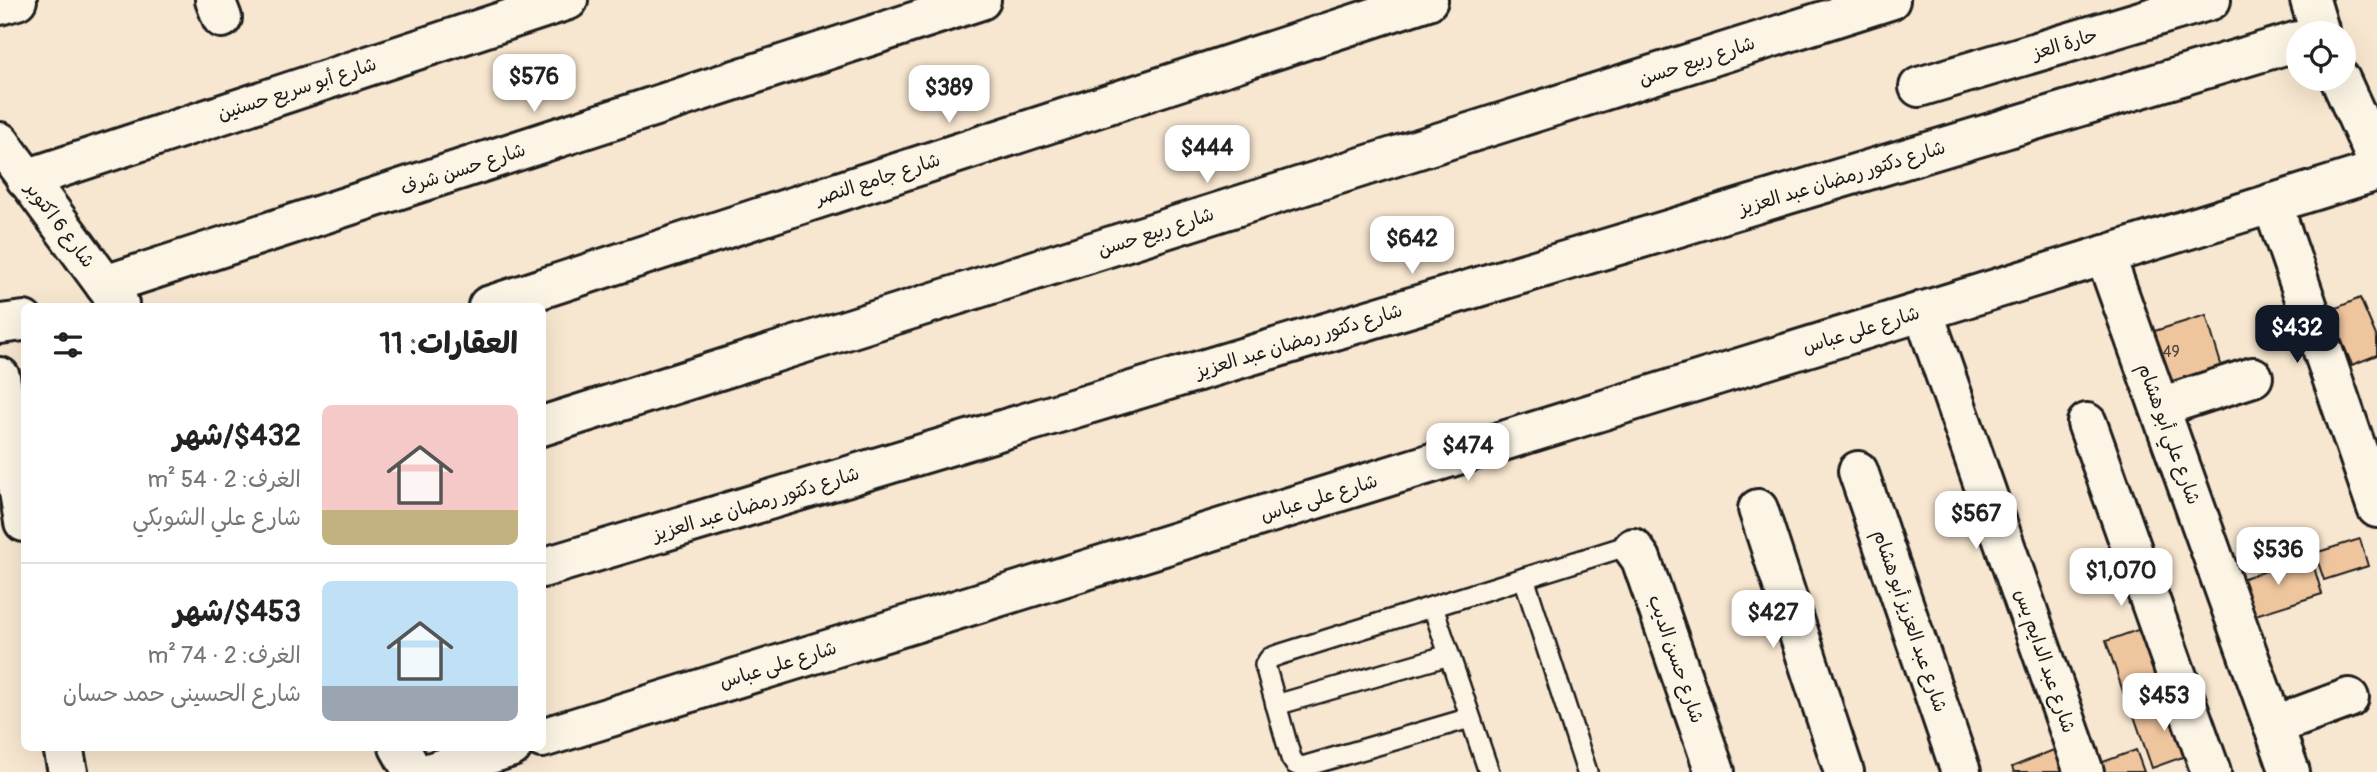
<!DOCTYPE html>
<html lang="ar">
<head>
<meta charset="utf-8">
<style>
	body { margin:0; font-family:Pangolin,"Playpen Sans Arabic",sans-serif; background:#f6f6f6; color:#222; direction:rtl; height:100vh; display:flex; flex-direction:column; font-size:26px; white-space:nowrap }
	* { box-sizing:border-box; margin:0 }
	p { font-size:23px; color:#767676 }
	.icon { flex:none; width:38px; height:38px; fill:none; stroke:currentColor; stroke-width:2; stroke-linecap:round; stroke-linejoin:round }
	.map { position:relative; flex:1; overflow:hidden; direction:ltr }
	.side { position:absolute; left:21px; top:303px; width:525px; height:448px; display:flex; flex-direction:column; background:#fff; border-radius:10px; box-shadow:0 7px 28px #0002; direction:rtl }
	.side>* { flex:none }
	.fabs { position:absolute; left:2286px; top:21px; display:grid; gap:14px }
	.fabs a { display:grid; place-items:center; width:70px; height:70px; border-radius:50%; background:#fff; box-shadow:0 7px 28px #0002; font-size:35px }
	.price { position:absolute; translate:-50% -60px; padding:0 16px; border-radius:14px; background:#fff; color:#222; font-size:23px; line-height:46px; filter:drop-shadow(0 2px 4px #0008) }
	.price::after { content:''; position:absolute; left:50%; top:42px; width:21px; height:16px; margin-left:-10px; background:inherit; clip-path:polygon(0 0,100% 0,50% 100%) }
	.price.on { background:#111827; color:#fff }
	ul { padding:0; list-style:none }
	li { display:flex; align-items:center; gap:21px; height:175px; padding:0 28px }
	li+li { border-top:2px solid #e0e0e0 }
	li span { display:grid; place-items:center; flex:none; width:196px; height:140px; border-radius:10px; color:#555 }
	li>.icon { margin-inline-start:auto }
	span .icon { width:84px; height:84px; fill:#fffc; stroke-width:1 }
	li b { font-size:30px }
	h2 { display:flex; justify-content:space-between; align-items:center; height:84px; padding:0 28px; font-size:30px }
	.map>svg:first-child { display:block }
	.building { fill:#efc59e; stroke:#1c1c1c; stroke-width:2 }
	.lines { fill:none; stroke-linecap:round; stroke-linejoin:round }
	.lane-casing { stroke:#1c1c1c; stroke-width:24 }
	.street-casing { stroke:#1c1c1c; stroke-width:44 }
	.lane { stroke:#fcf5e5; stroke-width:19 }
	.street { stroke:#fcf5e5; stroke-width:38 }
	.labels { text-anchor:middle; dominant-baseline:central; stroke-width:5; stroke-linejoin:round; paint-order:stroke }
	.number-label { font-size:16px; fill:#51463c }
	.street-label { font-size:19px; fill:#1c1c1c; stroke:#fcf5e5 }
</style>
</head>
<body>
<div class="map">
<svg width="2377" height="772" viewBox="0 0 2377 772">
	<rect width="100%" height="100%" fill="#f8e7d0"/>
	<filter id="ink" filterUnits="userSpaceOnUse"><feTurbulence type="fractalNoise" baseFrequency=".0143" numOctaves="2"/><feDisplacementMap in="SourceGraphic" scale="14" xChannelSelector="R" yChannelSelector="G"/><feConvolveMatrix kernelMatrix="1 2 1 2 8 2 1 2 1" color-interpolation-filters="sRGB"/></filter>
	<g filter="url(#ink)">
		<g class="building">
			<polygon points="2360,298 2377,338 2377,355 2352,365 2329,311"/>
			<polygon points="2206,315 2224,374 2163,393 2145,334"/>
			<polygon points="2360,539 2368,566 2324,580 2315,553"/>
			<polygon points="2311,557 2322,594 2246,618 2234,581"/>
			<polygon points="2146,627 2170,695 2129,709 2106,641"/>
			<polygon points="2175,698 2194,753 2152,768 2133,713"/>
			<polygon points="2056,749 2066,772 2014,772 2012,767"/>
			<polygon points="2136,750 2144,772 2091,772 2089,767"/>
		</g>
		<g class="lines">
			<defs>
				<g id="lane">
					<polyline points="1524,578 1587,772"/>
					<polyline points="1433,607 1489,772"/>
					<polyline points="1276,705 1449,655"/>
					<polyline points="1470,718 1302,767 1295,764 1291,758 1265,665 1270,658 1278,655 1620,548 1633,548"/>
				</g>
				<g id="street">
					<polyline points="215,0 222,18"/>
					<polyline points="2310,0 2320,33"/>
					<polyline points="0,5 17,0"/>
					<polyline points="2340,79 2377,161"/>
					<polyline points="1919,87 2211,0"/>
					<polyline points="0,142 119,304"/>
					<polyline points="26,179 568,0"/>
					<polyline points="2272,203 2377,508"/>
					<polyline points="2105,255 2290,772"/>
					<polyline points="105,285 981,0"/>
					<polyline points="488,306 1428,0"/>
					<polyline points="1923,311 2084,772"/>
					<polyline points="0,324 24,321"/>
					<polyline points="0,377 24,522"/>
					<polyline points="2160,407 2253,377"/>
					<polyline points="2087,423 2211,772"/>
					<polyline points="542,426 1890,0"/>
					<polyline points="1858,471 1961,772"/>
					<polyline points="1758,509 1844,772"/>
					<polyline points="1633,548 1641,559 1715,772"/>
					<polyline points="542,568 2298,41"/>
					<polyline points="2273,726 2349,698"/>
					<polyline points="542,738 2377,171"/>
					<polyline points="63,747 68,772"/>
					<polyline points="399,747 413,772"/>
					<polyline points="432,772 512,747"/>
				</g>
			</defs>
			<use href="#lane" class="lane-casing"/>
			<use href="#street" class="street-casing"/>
			<use href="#lane" class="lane"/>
			<use href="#street" class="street"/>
		</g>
	</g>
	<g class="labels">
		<g class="number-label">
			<text x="2171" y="352">49</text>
		</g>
		<g class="street-label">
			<text transform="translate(2065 44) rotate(-17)">حارة العز</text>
			<text transform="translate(1697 61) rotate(-18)">شارع ربيع حسن</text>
			<text transform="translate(297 89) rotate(-18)">شارع أبو سريع حسنين</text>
			<text transform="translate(463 169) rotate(-18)">شارع حسن شرف</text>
			<text transform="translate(1842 178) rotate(-17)">شارع دكتور رمضان عبد العزيز</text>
			<text transform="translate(878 179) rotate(-18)">شارع جامع النصر</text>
			<text transform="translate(60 225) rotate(53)">شارع 6 اكتوبر</text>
			<text transform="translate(1156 232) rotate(-18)">شارع ربيع حسن</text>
			<text transform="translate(1861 330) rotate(-17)">شارع على عباس</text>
			<text transform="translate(1299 341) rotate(-17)">شارع دكتور رمضان عبد العزيز</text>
			<text transform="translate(2169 434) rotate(70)">شارع علي أبو هشام</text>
			<text transform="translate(1319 498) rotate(-17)">شارع على عباس</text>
			<text transform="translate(756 504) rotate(-17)">شارع دكتور رمضان عبد العزيز</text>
			<text transform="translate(1910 621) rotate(71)">شارع عبد العزيز أبو هشام</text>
			<text transform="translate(1676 659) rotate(71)">شارع حسن الديب</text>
			<text transform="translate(2045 661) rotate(71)">شارع عبد الدايم يس</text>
			<text transform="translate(778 665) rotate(-17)">شارع على عباس</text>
		</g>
	</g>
</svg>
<div class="fabs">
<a><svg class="icon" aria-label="locate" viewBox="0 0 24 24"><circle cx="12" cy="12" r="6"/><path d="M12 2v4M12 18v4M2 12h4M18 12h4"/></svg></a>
</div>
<b class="price" style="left:534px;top:114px">$576</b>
<b class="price" style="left:949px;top:125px">$389</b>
<b class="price" style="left:1207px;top:185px">$444</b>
<b class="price" style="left:1412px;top:276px">$642</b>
<b class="price on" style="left:2297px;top:365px">$432</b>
<b class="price" style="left:1468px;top:483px">$474</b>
<b class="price" style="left:1976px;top:551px">$567</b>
<b class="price" style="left:2278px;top:587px">$536</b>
<b class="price" style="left:2121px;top:608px">$1,070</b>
<b class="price" style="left:1773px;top:650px">$427</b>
<b class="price" style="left:2164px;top:733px">$453</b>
<section class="side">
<h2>العقارات: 11<svg class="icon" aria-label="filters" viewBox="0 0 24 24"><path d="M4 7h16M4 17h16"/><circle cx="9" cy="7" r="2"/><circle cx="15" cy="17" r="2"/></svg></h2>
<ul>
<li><span style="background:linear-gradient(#f6c9c9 75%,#c2b280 0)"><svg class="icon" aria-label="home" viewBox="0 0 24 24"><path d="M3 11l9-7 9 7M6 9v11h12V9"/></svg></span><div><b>$432/شهر</b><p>الغرف: 2 · 54 m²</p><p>شارع علي الشوبكي</p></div></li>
<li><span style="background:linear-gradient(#bfe0f5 75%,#9aa5b1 0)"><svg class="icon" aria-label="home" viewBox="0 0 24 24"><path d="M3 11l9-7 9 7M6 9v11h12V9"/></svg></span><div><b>$453/شهر</b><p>الغرف: 2 · 74 m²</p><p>شارع الحسينى حمد حسان</p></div></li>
</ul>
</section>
</div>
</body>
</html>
